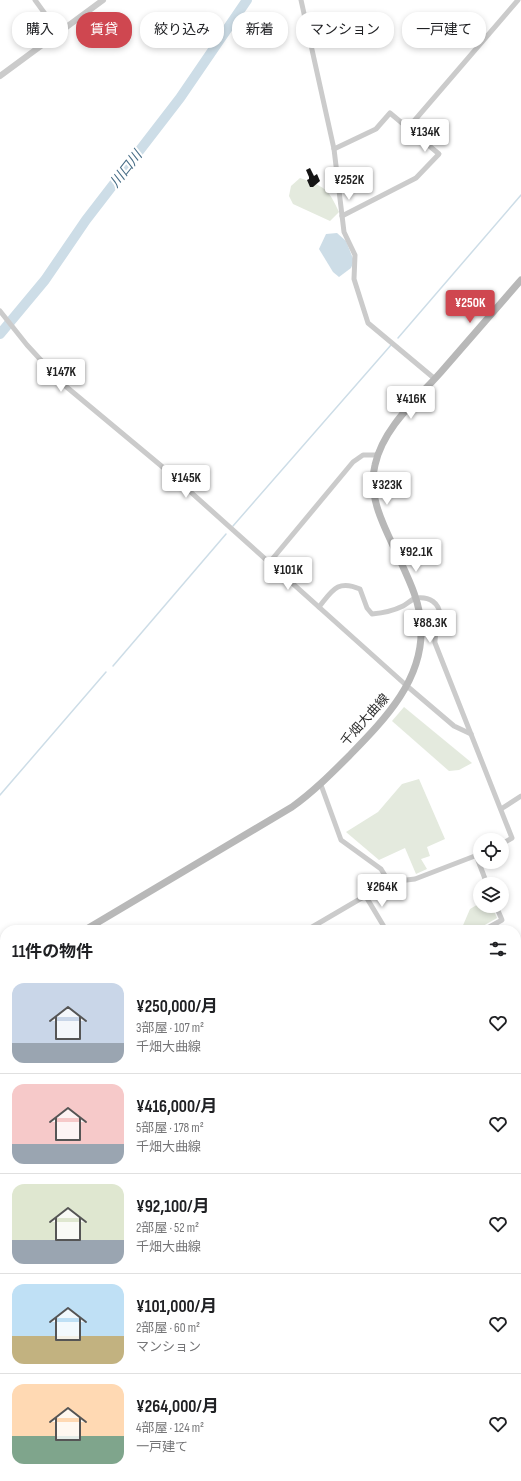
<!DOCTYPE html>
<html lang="ja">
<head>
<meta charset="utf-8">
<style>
	body { margin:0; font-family:"Sofia Sans Condensed","Noto Sans JP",sans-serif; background:#f2f2f2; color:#202124; height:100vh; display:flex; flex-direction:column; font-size:15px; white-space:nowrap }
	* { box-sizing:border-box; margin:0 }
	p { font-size:13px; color:#757577 }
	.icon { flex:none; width:22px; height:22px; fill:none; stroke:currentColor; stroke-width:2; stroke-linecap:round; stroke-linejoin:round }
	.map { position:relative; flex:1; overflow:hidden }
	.side { position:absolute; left:0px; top:925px; width:521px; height:556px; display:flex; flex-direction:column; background:#fff; border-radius:16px 16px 0 0; box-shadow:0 2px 6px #0003 }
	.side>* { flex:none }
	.hud { position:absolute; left:12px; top:12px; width:497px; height:36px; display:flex; gap:8px }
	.tools { position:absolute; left:473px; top:833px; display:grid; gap:8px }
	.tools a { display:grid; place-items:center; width:36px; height:36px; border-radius:50%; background:#fff; box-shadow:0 2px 6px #0003; font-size:20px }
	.price { position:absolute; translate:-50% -34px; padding:0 9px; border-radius:4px; background:#fff; color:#222; font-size:13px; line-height:26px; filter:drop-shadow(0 1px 2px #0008) }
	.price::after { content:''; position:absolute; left:50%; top:24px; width:12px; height:9px; margin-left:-6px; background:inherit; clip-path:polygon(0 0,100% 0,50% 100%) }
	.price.selected { background:#cf4750; color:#fff }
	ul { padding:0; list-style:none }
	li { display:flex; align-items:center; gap:12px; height:100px; padding:0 12px }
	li+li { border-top:1px solid #e0e0e0 }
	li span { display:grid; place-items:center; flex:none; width:112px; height:80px; border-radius:12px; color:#555 }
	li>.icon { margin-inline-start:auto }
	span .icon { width:48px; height:48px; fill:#fffc; stroke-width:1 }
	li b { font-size:17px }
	h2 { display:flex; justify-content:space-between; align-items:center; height:48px; padding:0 12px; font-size:17px }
	.tag { padding:0 14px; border-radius:16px; background:#fff; box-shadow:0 2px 6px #0003; font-size:14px; line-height:36px }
	.tag.selected { background:#cf4750; color:#fff }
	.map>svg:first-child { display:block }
	.green { fill:#e4eade }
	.water { fill:#cddde7 }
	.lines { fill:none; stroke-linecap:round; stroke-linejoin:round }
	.stream { stroke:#cddde7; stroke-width:1.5 }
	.river { stroke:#cddde7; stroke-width:10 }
	.building { fill:#151515 }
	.minor { stroke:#cbcbcb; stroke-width:5 }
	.tertiary { stroke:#cbcbcb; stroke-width:6 }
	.secondary { stroke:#b8b8b8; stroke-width:7 }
	.labels { text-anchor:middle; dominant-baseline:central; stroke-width:4; stroke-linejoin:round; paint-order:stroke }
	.street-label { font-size:13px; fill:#2e2e2e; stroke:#fff }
	.water-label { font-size:14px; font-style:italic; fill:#476d86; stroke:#fff }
</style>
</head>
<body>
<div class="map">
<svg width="521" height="1481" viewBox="0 0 521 1481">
	<rect width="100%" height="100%" fill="#fff"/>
	<g class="green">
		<path d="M300,178c25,9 28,10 39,34l-9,9 -37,-17 -4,-8 2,-10z"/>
		<polygon points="404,707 472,763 459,770 449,771 392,721"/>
		<polygon points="419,779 445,839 427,847 430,856 421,859 427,869 416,874 405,848 379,860 346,832 378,812 402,784"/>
		<polygon points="480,903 480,906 492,906 497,918 476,930 461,930 470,909"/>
	</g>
	<polygon class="water" points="337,233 346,241 354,261 351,268 339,277 333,272 319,249 326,234"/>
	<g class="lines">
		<g class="stream">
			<polyline points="398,338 521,195"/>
			<polyline points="233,526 391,345"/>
			<polyline points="113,666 226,534"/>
			<polyline points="0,795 106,672"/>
		</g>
		<g class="river">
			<polyline points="0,334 45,280 86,220 180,98 247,0"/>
			<polyline points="516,1326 521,1322"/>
			<polyline points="322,1481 328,1476"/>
		</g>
	</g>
	<polygon class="building" points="310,168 314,176 317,174 320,181 313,187 310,187 307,180 309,179 309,177 306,170"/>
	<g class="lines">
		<g class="minor">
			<polyline points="35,0 59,33"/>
			<polyline points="301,0 334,149 344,232 355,255 354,279 368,323 435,379"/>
			<polyline points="408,128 518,0"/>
			<polyline points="334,149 376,129 390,113 439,154 416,178 342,216"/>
			<polyline points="0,311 27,345 63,384 165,469 407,686 454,726 471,734"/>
			<polyline points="269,563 353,462 363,455 378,455"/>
			<path d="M319,607c13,-16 18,-28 41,-18l7,19 5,6c11,-1 21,-3 31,-8 4,-2 9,-7 13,-8 13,-2 24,5 24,18 1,10 -6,15 -5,27l77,195 -10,6"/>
			<polyline points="321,785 341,840 381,869 389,882"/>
			<polyline points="501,809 521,796"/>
			<polyline points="476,855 487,884"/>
			<polyline points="365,895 386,930"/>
			<polyline points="307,930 389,882 415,879 480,854"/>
			<polyline points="484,930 502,920 496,906"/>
			<polyline points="0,1099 5,1096"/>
			<polyline points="516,1151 521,1160"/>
			<polyline points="0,1180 5,1187"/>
			<polyline points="516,1307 521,1303"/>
			<polyline points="0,1316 5,1313"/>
			<polyline points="516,1415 521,1419"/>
			<polyline points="416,1476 417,1481"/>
			<polyline points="478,1481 485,1476"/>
			<polyline points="517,1481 521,1479"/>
		</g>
		<polyline class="tertiary" points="0,76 103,0"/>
		<g class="secondary">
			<path d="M85,930l207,-123c21,-15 39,-33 57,-51 35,-36 75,-76 72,-130 -1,-25 -13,-48 -23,-70 -13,-28 -31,-59 -23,-91 8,-37 42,-66 66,-93 27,-31 53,-61 80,-92"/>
			<polyline points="0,980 5,977"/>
		</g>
	</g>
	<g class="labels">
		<g class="street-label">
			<text transform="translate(365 720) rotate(-48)">千畑大曲線</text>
		</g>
		<g class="water-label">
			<text transform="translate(126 169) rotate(-52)">川口川</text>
		</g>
	</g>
</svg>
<div class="tools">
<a><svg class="icon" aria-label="locate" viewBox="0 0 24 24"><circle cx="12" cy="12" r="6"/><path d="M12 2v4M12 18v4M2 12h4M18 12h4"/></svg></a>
<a><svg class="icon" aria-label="layers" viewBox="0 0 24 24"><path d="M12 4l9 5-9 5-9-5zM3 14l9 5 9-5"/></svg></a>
</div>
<b class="price" style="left:425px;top:153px">¥134K</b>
<b class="price" style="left:349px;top:201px">¥252K</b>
<b class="price selected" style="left:470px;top:324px">¥250K</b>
<b class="price" style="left:61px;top:393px">¥147K</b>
<b class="price" style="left:411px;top:420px">¥416K</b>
<b class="price" style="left:186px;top:499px">¥145K</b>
<b class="price" style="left:387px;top:506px">¥323K</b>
<b class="price" style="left:416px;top:573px">¥92.1K</b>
<b class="price" style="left:288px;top:591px">¥101K</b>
<b class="price" style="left:430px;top:644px">¥88.3K</b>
<b class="price" style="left:382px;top:908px">¥264K</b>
<div class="hud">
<a class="tag">購入</a>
<a class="tag selected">賃貸</a>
<a class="tag">絞り込み</a>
<a class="tag">新着</a>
<a class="tag">マンション</a>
<a class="tag">一戸建て</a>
</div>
<section class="side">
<h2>11件の物件<svg class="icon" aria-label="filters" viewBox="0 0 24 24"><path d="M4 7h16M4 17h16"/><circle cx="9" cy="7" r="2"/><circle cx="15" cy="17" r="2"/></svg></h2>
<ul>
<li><span style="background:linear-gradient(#c9d6e8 75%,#9aa5b1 0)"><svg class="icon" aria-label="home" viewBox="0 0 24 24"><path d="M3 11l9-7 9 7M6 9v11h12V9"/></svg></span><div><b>¥250,000/月</b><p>3部屋 · 107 m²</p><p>千畑大曲線</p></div><svg class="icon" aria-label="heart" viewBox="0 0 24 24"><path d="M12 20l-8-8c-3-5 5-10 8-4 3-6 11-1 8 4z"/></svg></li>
<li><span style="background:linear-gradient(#f6c9c9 75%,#9aa5b1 0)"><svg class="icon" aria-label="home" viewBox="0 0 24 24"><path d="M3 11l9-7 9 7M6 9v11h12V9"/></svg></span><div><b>¥416,000/月</b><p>5部屋 · 178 m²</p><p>千畑大曲線</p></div><svg class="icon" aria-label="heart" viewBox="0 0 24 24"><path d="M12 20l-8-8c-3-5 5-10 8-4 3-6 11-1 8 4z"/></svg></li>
<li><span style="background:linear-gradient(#dfe7d0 70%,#9aa5b1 0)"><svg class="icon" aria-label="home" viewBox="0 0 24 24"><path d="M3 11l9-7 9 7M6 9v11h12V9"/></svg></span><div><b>¥92,100/月</b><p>2部屋 · 52 m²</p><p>千畑大曲線</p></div><svg class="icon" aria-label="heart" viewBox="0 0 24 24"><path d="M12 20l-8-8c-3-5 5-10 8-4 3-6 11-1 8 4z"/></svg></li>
<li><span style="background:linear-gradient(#bfe0f5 65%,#c2b280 0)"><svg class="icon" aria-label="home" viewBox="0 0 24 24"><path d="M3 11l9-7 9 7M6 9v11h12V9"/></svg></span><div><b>¥101,000/月</b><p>2部屋 · 60 m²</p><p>マンション</p></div><svg class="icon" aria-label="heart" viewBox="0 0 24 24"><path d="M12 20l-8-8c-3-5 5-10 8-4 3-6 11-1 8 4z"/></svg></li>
<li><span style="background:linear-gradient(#ffd9b3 65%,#7fa58c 0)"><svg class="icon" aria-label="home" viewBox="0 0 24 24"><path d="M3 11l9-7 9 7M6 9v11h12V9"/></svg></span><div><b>¥264,000/月</b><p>4部屋 · 124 m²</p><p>一戸建て</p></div><svg class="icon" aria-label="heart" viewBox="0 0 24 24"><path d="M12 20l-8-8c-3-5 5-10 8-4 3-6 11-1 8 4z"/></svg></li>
</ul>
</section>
</div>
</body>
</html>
